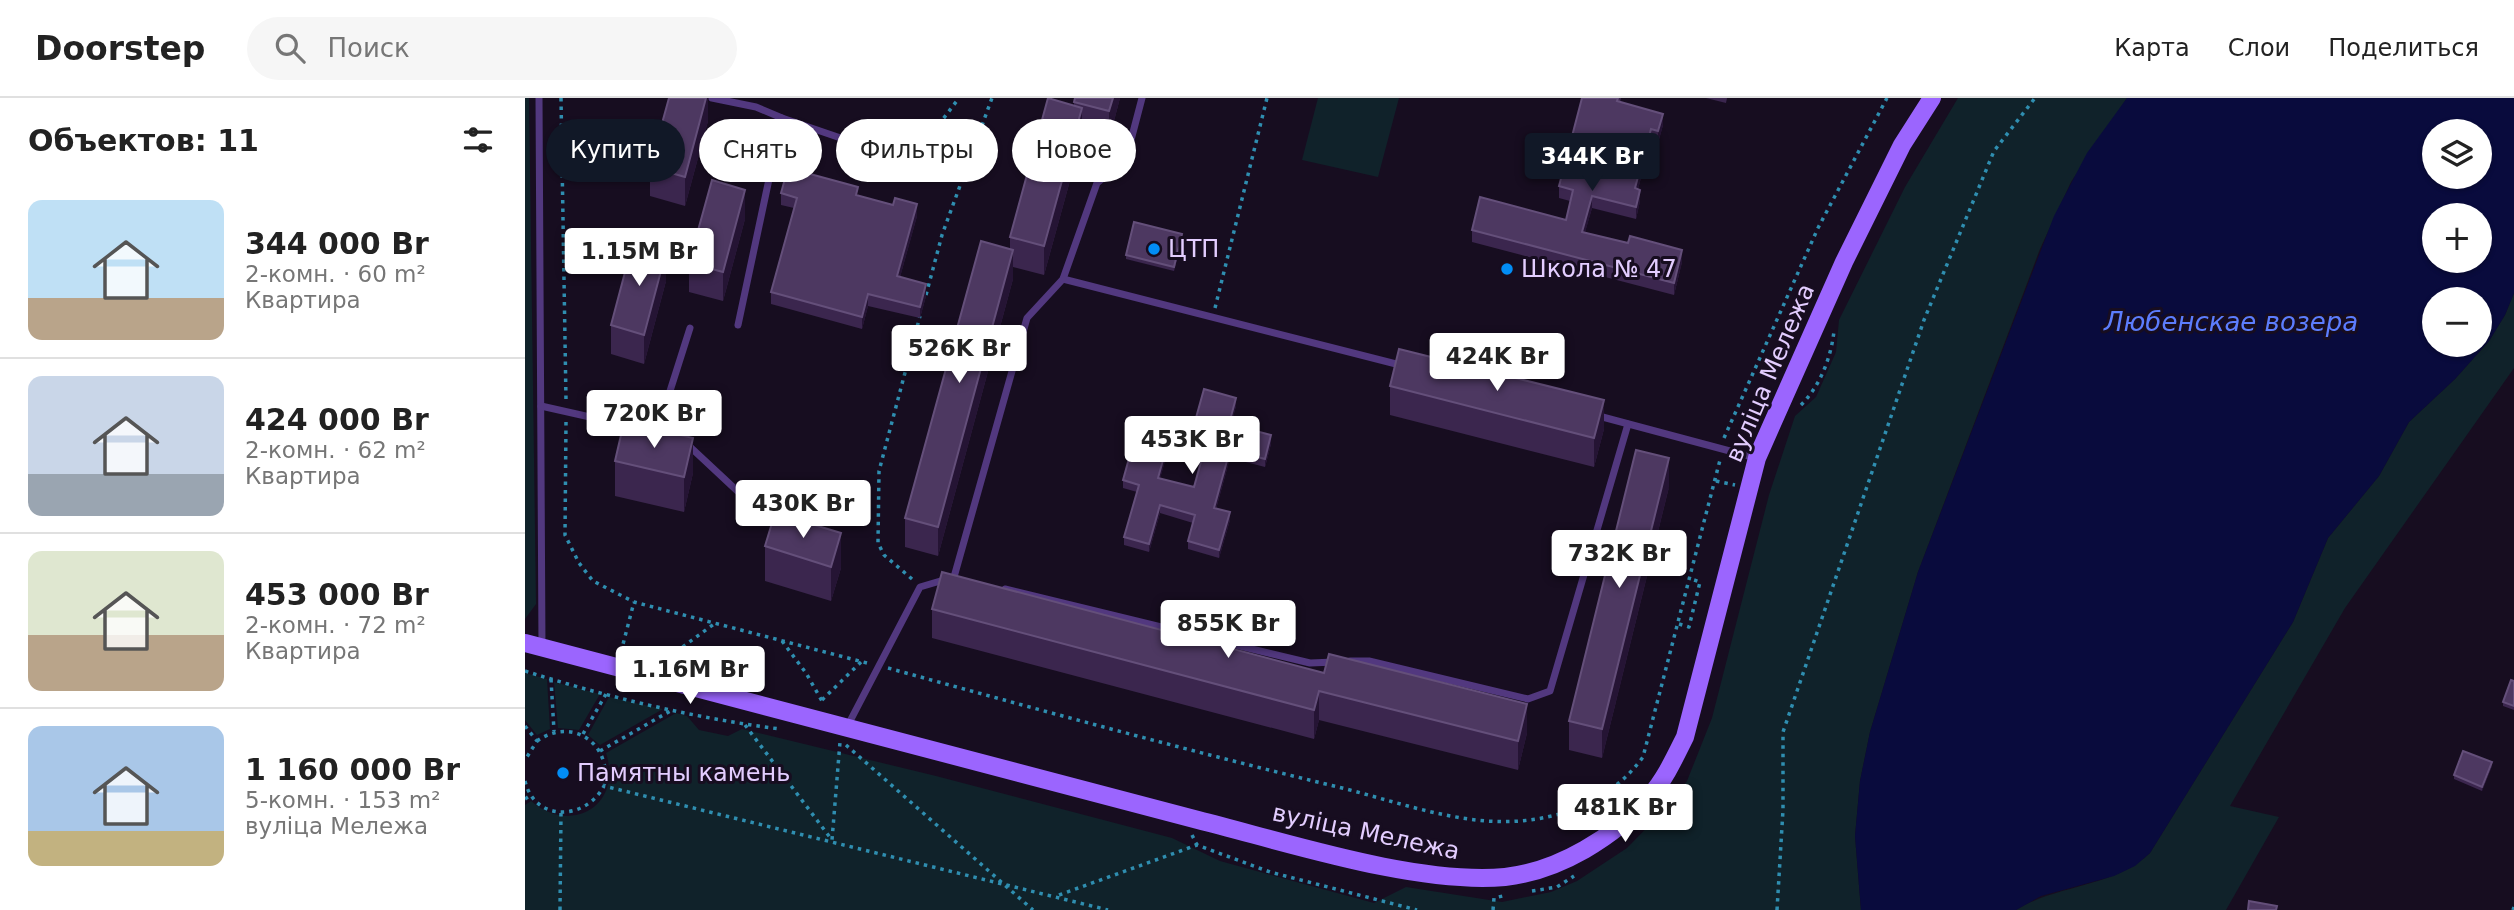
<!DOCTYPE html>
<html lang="ru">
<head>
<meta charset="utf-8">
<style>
	body { margin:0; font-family:"DejaVu Sans",sans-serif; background:#f6f6f6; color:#222; height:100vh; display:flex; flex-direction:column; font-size:26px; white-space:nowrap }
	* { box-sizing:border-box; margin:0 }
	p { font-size:23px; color:#767676 }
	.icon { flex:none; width:38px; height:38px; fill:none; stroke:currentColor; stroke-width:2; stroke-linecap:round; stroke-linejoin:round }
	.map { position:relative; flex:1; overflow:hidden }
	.panel { display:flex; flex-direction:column; background:#fff; width:525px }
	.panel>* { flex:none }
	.top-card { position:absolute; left:21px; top:21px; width:665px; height:63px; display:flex; gap:14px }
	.buttons { position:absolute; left:1897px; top:21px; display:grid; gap:14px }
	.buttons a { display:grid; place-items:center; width:70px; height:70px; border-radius:50%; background:#fff; box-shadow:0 2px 5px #0004; font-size:35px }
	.price { position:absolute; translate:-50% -60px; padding:0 16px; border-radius:7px; background:#fff; color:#222; font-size:23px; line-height:46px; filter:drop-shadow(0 2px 4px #0008) }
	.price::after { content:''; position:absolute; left:50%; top:42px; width:21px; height:16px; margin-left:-10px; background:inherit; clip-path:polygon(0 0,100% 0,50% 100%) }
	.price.selected { background:#111827; color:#fff }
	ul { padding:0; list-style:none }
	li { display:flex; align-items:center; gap:21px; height:175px; padding:0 28px }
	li+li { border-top:2px solid #e0e0e0 }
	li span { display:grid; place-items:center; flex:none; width:196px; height:140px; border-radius:14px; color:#555 }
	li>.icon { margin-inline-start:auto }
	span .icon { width:84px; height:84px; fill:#fffc; stroke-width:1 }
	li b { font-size:30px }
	h2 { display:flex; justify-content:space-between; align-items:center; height:84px; padding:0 28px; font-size:30px }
	.pill { padding:0 24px; border-radius:32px; background:#fff; box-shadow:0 2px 5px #0004; font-size:24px; line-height:63px }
	.pill.selected { background:#111827; color:#fff }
	header { display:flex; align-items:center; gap:42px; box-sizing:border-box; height:98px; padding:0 35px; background:#fff; border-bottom:2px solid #e0e0e0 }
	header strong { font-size:33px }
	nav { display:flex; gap:38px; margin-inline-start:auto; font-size:24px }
	.search { width:490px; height:63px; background:#f6f6f6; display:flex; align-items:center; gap:18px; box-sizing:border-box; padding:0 24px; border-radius:38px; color:#767676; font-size:26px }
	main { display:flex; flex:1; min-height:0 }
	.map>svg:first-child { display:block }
	.green { fill:#10222a }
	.water { fill:#090b3d; fill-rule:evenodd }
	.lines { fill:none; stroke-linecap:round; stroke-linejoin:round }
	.path { stroke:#2f8eb0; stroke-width:3.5; stroke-dasharray:3.5 5; stroke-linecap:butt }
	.service { stroke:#52387f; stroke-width:7 }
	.secondary { stroke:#9b65fe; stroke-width:18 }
	.wall { fill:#3b264e }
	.shaded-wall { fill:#251434 }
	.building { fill:#4d3861; stroke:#644f7a; stroke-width:2 }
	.poi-dot { fill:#028df5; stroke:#170d20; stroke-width:2.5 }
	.labels { text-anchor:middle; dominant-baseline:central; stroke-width:6; stroke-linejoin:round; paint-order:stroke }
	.poi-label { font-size:24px; fill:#e3cdff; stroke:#170d20; text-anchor:start }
	.street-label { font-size:24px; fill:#e3cdff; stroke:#170d20 }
	.water-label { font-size:26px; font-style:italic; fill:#5c7dfd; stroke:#170d20 }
</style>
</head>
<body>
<header>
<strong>Doorstep</strong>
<div class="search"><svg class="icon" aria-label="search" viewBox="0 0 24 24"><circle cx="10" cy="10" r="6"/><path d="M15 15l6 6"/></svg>Поиск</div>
<nav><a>Карта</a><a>Слои</a><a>Поделиться</a></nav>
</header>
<main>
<section class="panel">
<h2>Объектов: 11<svg class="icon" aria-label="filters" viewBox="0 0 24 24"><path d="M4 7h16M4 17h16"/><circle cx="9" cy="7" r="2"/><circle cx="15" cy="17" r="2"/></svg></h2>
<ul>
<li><span style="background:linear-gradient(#bfe0f5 70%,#b9a48a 0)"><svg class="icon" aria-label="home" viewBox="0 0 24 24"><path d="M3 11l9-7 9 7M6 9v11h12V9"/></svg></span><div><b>344 000 Br</b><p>2-комн. · 60 m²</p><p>Квартира</p></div></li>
<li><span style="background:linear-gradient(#c9d6e8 70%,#9aa5b1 0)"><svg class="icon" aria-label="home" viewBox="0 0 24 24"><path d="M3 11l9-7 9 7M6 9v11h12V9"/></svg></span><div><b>424 000 Br</b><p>2-комн. · 62 m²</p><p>Квартира</p></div></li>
<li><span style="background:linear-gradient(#dfe7d0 60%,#b9a48a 0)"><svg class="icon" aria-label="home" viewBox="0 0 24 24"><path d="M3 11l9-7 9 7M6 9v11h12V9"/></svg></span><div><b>453 000 Br</b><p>2-комн. · 72 m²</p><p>Квартира</p></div></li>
<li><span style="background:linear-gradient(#a9c7e8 75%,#c2b280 0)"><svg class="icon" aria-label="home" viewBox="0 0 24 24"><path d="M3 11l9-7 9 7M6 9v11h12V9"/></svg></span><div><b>1 160 000 Br</b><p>5-комн. · 153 m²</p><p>вуліца Мележа</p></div></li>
</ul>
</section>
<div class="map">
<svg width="1989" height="812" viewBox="0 0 1989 812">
	<rect width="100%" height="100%" fill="#170d20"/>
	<g class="green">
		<polygon points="0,0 4,0 11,506 0,521"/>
		<polygon points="793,0 874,0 853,79 777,62"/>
		<path d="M1433,0h169l-56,84 -31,67 -122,323 -48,160 -10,49 -5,55 6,74h-1336v-105l6,-4c41,35 92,4 75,-48l70,-40 11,3 12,14 29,6 14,-7 194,47 236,62 48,23 154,42 32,-16 96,15 49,-10 26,-11 50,-33 43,-44 17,-23 25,-63 57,-223 26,-79 21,-19 20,-45 3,-32 66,-133z"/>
		<path d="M1989,195v75l-169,240 -115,198 49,11 -53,93h-210c42,-26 97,-22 134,-57l143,-231 35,-84 51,-62 30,-54 46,-43 34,-38 16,-26z"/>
		<polygon points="0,575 22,581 25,631 12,637 0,622"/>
		<polygon points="29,584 75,596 54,632 33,630"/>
		<polygon points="84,599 138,611 75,647 63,637"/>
	</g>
	<path class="water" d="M1602,0h387v195l-9,22 -16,26 -34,38 -46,43 -30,54 -51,62 -35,84 -143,231 -15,13 -21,10 -73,20 -25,14h-155l-6,-74 5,-55 10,-49 48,-160 136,-356 33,-63zM1909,33h46v46h-46zM1909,117h46v46h-46zM1909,201h46v46h-46z"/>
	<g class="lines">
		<g class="path">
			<polyline points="36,0 41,302"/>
			<polyline points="393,54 434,0"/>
			<polyline points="401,197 417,137 467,0"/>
			<polyline points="690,210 742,0"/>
			<path d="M1276,307c19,-19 30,-47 33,-74"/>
			<polyline points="41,324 40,437 54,465 68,483 109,504 342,565"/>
			<polyline points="1199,340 1293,130 1362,0"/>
			<polyline points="1191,383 1210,387"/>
			<polyline points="387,481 359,457 353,445 354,373 395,218"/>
			<polyline points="1154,526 1164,529 1175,484 1166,481"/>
			<polyline points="257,543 281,575 297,603"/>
			<polyline points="96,554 109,504"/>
			<polyline points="137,564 189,526"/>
			<path d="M363,570c148,41 297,82 446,118 59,14 124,40 186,35 49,-4 94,-24 123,-64l77,-297"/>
			<path d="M0,573c82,26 169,47 255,58"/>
			<polyline points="26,581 29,633"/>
			<polyline points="297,602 336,564"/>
			<polyline points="220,627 307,742 315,644"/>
			<polyline points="0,628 12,643 0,662"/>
			<polyline points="58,636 81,596"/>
			<path d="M12,643c35,-25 76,3 67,45"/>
			<polyline points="321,647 508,812"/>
			<polyline points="75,653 147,612"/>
			<path d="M0,683c10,42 61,39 79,5l504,124"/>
			<polyline points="0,701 6,697"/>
			<polyline points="667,737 672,747"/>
			<polyline points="1007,793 1032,789 1049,778"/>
			<polyline points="534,797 672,747 745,774 892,812"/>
			<polyline points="35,812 36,715"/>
			<polyline points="968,812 969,800 982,797"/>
			<polyline points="1252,812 1258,712 1258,634 1399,222 1469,53 1510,0"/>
			<polyline points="1988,812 1989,809"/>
		</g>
		<g class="service">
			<polyline points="14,0 17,549"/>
			<polyline points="187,0 231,9 257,20 213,227"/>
			<polyline points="257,20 386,64"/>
			<polyline points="538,181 879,268"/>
			<polyline points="16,308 105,328"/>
			<polyline points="1070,317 1231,360"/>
			<polyline points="127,333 132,334 165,230"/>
			<polyline points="162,346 253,431"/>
			<polyline points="480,491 785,565 810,564"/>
			<polyline points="825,563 844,563 1003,601 1025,593 1103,326"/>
			<polyline points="323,627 395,489 429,479 502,220 538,181 572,85 601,61 617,0"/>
		</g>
		<path class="secondary" d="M0,545c225,57 448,120 673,177 88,22 218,65 307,57 54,-6 110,-40 145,-81 15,-17 25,-39 35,-59l72,-279 87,-196 58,-117 30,-47"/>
	</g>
	<g class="wall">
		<polygon points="183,0 183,23 160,108 125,98 125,69"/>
		<polygon points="595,0 584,42 557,35 557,39 519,177 488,169 488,181 413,458 380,449 380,420 485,151 485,139 549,8 549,4"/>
		<polygon points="1057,0 1096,0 1095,4 1138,27 1133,45 1126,43 1113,91 1115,103 1111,121 1067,110 1060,134 1157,164 1149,197 947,144 947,132 1041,122 1045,103 1034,100 1034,88"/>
		<polygon points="1181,0 1202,0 1201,5"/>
		<polygon points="256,95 333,97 392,118 375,179 401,198 395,220 343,208 337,231 246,206 246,194 269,110 256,107"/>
		<polygon points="220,121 198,203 164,194 164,165"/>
		<polygon points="657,141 649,173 601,161 601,157"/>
		<polygon points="141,183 119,266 86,256 86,227"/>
		<polygon points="865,288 1079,331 1069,369 865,317"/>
		<polygon points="711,308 706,326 746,346 740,369 705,360 691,411 705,422 694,460 663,451 663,443 668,425 635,415 624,454 599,447 599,439 612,394 598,390 598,382 640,363 635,380 669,389 683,339 669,335 669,327"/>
		<polygon points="90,363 168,375 159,414 90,398"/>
		<polygon points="1144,389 1077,660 1044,652 1044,623"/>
		<polygon points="240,448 316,470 306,503 240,483"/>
		<polygon points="407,511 1002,635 993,672 794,622 789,641 407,540"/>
		<polygon points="1989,583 1989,612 1978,608 1978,604"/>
		<polygon points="1967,668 1957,693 1929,681 1929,677"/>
	</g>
	<g class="shaded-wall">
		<polygon points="181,0 183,0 183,23 160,108 160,79"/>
		<polygon points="588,0 595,0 584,42 584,13"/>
		<polygon points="557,10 557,39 519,177 519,148"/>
		<polygon points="1138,16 1138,27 1133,45 1133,33"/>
		<polygon points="1126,31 1126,43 1110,102 1110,90"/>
		<polygon points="220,92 220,121 198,203 198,174"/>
		<polygon points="1115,92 1115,103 1111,121 1111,109"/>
		<polygon points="1067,98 1067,110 1057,145 1057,134"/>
		<polygon points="392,106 392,118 372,190 372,178"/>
		<polygon points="657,136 657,141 649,173 649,169"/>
		<polygon points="488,152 488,181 413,458 413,429"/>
		<polygon points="1157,152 1157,164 1149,197 1149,185"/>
		<polygon points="141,154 141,183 119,266 119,237"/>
		<polygon points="401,186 401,198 395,220 395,209"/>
		<polygon points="343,196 343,208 337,231 337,219"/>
		<polygon points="711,300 711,308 704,334 704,326"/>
		<polygon points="1079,302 1079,331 1069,369 1069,340"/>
		<polygon points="746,337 746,346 740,369 740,361"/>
		<polygon points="168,340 168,375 159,414 159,379"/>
		<polygon points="705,352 705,360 689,418 689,410"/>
		<polygon points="640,355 640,363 633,388 633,380"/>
		<polygon points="1144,360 1144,389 1077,660 1077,631"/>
		<polygon points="635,407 635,415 624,454 624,446"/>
		<polygon points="705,414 705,422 694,460 694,452"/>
		<polygon points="316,435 316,470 306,503 306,469"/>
		<polygon points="794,593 794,622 789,641 789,612"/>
		<polygon points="1002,606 1002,635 993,672 993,643"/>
		<polygon points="1967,664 1967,668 1957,693 1957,689"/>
	</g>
	<g class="building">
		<polygon points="144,0 181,0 160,79 125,69"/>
		<polygon points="523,0 557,10 519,148 485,139"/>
		<polygon points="550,0 588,0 584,13 549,4"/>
		<polygon points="1057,0 1093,0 1092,3 1138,16 1133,33 1126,31 1110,90 1115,92 1111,109 1067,98 1057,134 1103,145 1105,138 1157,152 1149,185 947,132 955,99 1041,122 1048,92 1034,88"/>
		<polygon points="263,70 333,89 331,97 368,107 370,100 392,106 372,178 401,186 395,209 343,196 337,219 246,194 272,100 256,95"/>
		<polygon points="187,82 220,92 198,174 164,165"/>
		<polygon points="609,124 657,136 649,169 601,157"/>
		<polygon points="456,143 488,152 413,429 380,420"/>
		<polygon points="108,144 141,154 119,237 86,227"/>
		<polygon points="874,251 1079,302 1069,340 865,288"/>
		<polygon points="679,291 711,300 704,326 746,337 740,361 705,352 689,410 705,414 694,452 663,443 670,417 635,407 624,446 599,439 614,387 598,382 608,346 640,355 633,380 669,389 685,331 669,327"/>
		<polygon points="99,324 168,340 159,379 90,363"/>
		<polygon points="1111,352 1144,360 1077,631 1044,623"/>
		<polygon points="250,415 316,435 306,469 240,448"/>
		<polygon points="417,474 799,575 804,556 1002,606 993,643 794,593 789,612 407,511"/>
		<polygon points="1986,582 1989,583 1989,608 1978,604"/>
		<polygon points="1938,653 1967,664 1957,689 1929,677"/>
		<polygon points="1724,803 1752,808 1751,812 1723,812"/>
	</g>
	<g class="poi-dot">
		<circle cx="629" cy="151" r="7"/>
		<circle cx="982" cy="171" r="7"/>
		<circle cx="38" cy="675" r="7"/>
	</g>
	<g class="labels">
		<g class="poi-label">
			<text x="643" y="151">ЦТП</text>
			<text x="996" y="171">Школа № 47</text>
			<text x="52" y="675">Памятны камень</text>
		</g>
		<g class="street-label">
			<text transform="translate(1245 275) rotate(-67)">вуліца Мележа</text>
			<text transform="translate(841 734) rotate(12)">вуліца Мележа</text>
		</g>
		<g class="water-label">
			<text x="1706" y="224">Любенскае возера</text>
		</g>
	</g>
</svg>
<div class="buttons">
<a><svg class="icon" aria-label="layers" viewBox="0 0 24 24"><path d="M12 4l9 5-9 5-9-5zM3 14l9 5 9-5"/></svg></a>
<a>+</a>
<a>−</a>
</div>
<b class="price selected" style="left:1067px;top:95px">344K Br</b>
<b class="price" style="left:114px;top:190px">1.15M Br</b>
<b class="price" style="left:434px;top:287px">526K Br</b>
<b class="price" style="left:972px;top:295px">424K Br</b>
<b class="price" style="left:129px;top:352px">720K Br</b>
<b class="price" style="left:667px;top:378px">453K Br</b>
<b class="price" style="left:278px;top:442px">430K Br</b>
<b class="price" style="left:1094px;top:492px">732K Br</b>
<b class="price" style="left:703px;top:562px">855K Br</b>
<b class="price" style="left:165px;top:608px">1.16M Br</b>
<b class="price" style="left:1100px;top:746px">481K Br</b>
<div class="top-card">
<a class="pill selected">Купить</a>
<a class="pill">Снять</a>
<a class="pill">Фильтры</a>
<a class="pill">Новое</a>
</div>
</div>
</main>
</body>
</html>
